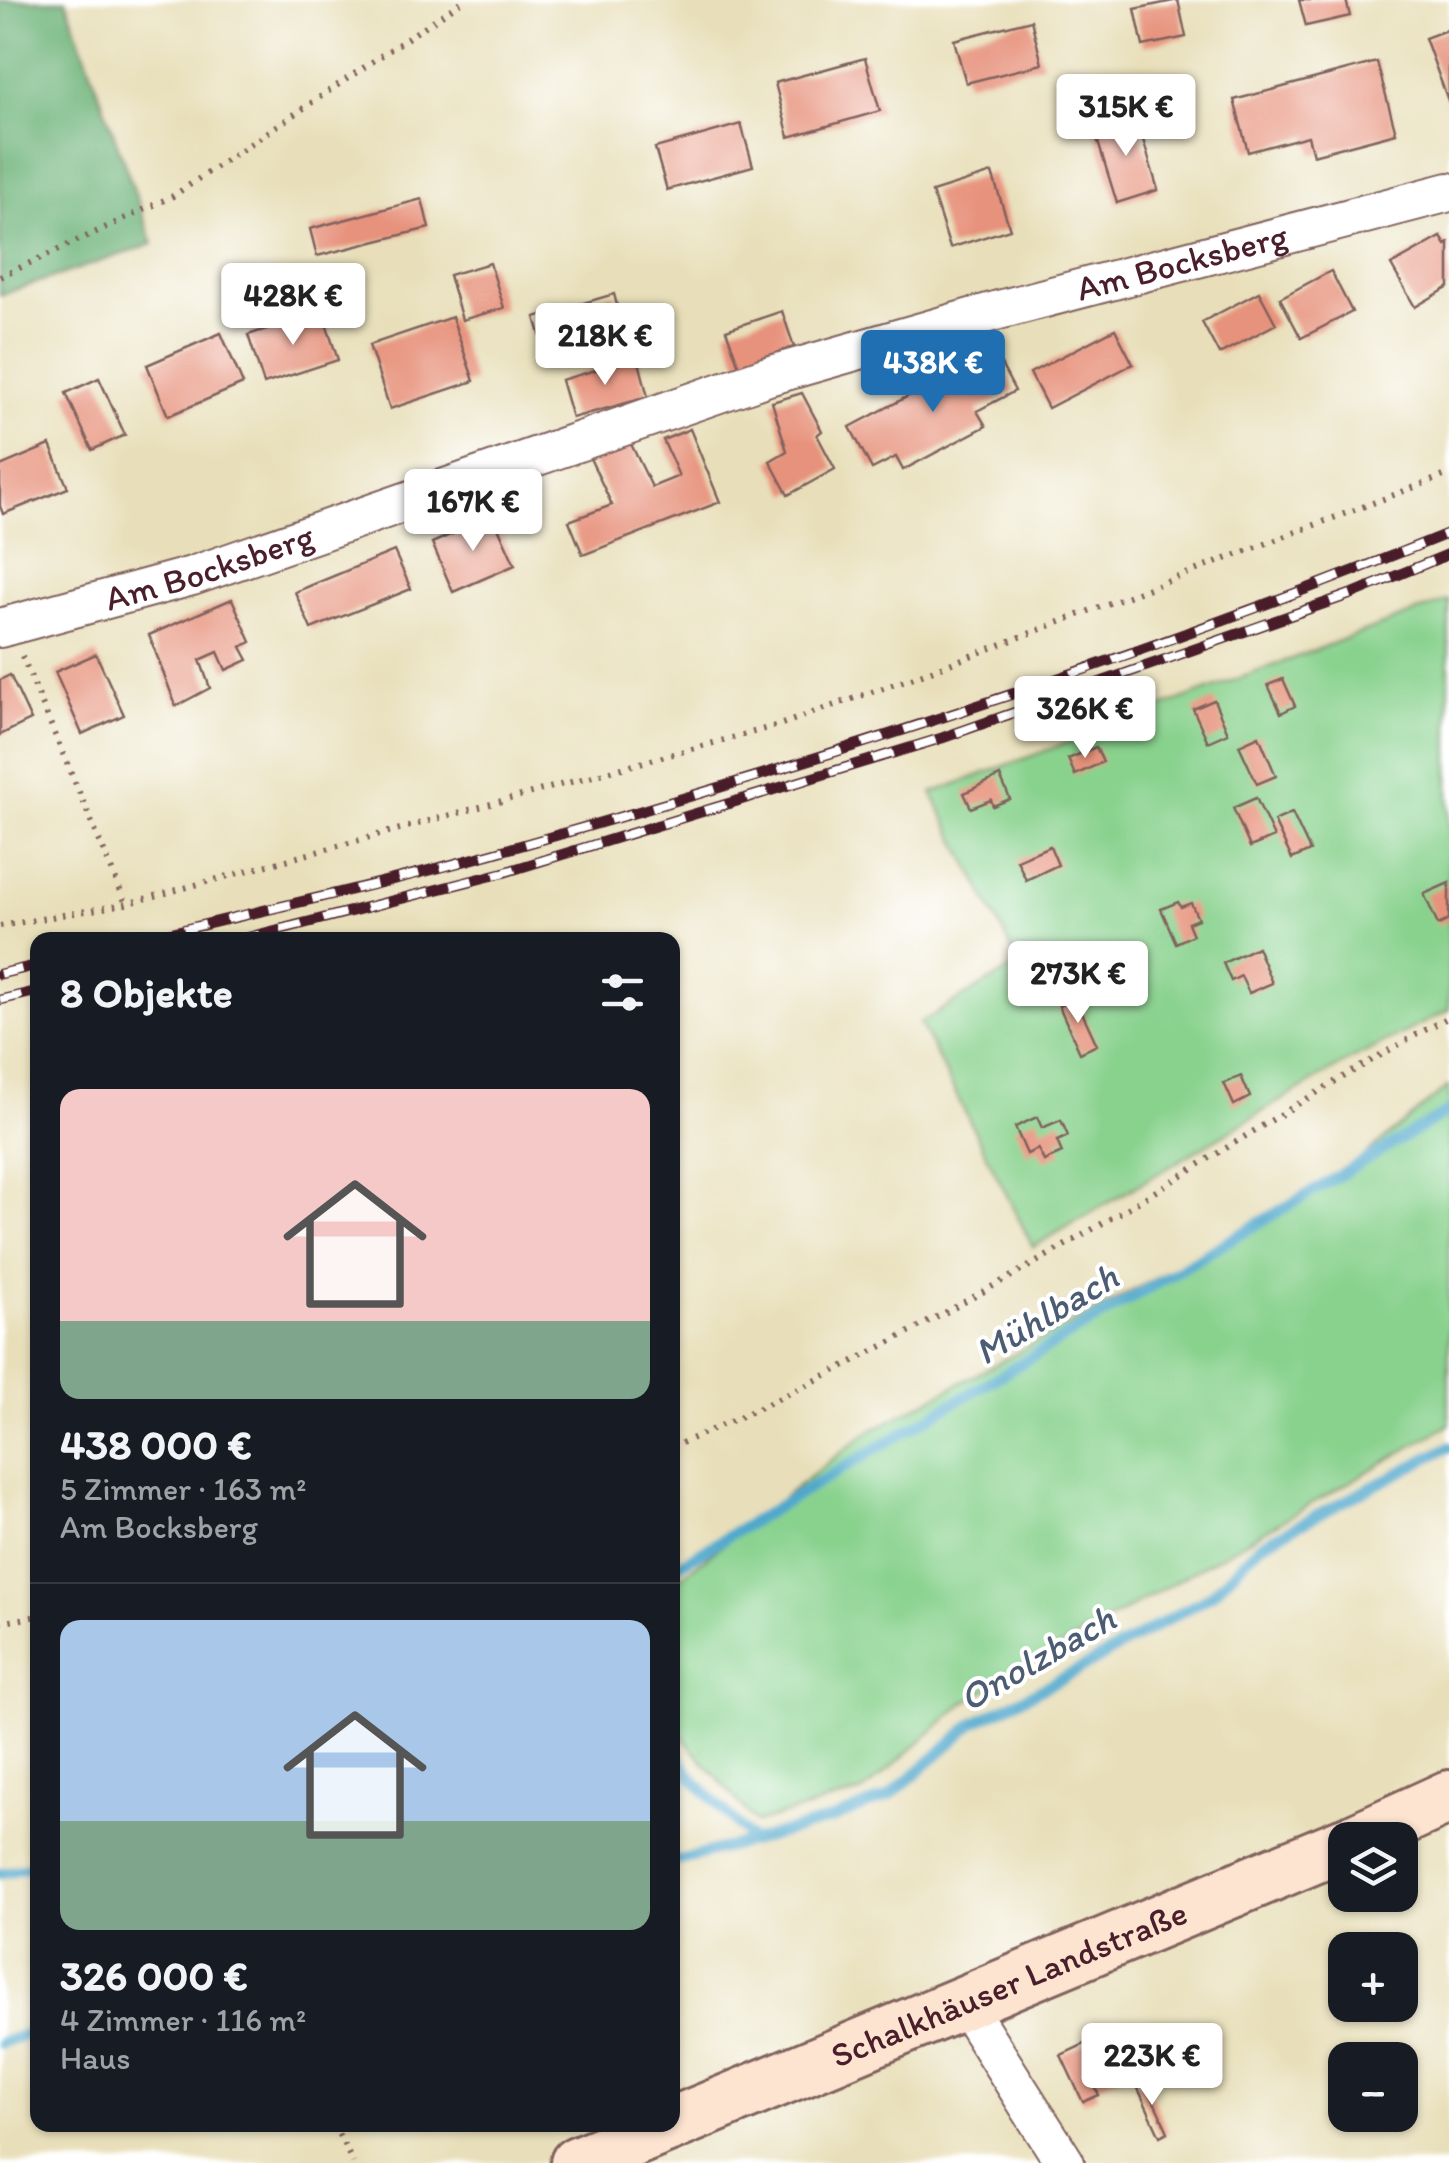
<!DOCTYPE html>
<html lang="de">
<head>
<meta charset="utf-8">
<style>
	body { margin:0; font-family:Itim,sans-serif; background:#20242c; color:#f1f3f6; height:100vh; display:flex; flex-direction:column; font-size:38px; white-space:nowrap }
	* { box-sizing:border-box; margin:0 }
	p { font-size:32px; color:#9ea1a6 }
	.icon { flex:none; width:55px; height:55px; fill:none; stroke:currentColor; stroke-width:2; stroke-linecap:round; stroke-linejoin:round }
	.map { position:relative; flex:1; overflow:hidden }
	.drawer { position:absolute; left:30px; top:932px; width:650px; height:1200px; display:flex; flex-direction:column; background:#171b24; border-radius:20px; box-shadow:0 2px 8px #0004 }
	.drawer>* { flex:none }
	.controls { position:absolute; left:1328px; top:1822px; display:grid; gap:20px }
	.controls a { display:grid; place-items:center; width:90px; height:90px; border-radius:20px; background:#171b24; box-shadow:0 2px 8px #0004; font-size:50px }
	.price { position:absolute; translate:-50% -85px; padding:0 22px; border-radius:10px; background:#fff; color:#222; font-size:32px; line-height:65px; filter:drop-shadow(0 2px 5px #0008) }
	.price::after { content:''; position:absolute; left:50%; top:60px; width:30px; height:22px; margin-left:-15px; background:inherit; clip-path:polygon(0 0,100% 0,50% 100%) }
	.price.current { background:#1f6fb2; color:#fff }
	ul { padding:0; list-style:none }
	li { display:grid; align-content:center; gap:20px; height:530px; padding:0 30px }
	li+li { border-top:2px solid #363941 }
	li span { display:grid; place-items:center; height:310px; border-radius:20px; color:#555 }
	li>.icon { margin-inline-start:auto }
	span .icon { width:180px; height:180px; fill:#fffc; stroke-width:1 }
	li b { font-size:42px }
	h2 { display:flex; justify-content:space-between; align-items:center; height:120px; padding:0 30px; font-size:42px }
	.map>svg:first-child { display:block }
	.green { fill:#89d28e; stroke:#6a785c; stroke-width:2.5 }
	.forest { fill:#6eb479; stroke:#5c6a52; stroke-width:2.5 }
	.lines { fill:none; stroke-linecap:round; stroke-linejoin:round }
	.stream { stroke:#4fa8cc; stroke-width:11 }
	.building { fill:#e7927c }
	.street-casing { stroke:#81625d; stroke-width:42 }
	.secondary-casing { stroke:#81625d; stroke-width:58 }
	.path { stroke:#81625d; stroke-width:6; stroke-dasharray:2.5 8; stroke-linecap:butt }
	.street { stroke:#fff; stroke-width:38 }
	.secondary { stroke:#fde4d1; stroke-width:52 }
	.rail-casing { stroke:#4a1f2b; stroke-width:11 }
	.rail { stroke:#fff; stroke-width:8; stroke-dasharray:22; stroke-linecap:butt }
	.labels { text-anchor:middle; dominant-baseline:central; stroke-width:8; stroke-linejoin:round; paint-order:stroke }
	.street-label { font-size:35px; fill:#4a1f2b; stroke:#fff }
	.water-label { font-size:38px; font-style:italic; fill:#4c5d73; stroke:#fff }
</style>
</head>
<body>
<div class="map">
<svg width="1449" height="2163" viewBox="0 0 1449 2163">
	<rect width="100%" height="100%" fill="#fff"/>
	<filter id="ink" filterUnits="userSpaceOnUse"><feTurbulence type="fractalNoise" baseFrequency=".01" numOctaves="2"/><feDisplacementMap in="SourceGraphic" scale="20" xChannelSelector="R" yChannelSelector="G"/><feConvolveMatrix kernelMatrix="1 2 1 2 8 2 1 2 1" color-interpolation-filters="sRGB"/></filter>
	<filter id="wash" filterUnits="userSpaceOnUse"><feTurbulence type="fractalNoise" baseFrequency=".0048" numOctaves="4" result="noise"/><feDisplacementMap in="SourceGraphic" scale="40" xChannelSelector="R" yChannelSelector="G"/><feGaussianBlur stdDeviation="2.25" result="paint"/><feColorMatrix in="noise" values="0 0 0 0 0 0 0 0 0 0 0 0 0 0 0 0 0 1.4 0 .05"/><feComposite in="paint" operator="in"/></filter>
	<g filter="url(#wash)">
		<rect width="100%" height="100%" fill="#e8dfba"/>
		<g class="green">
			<polygon points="1449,600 1449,1010 1348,1061 1033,1247 920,1023 1019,964 932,793"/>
			<polygon points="1449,1086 1449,1425 965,1702 863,1792 756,1823 673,1726 673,1583 865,1434 1326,1187"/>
		</g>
		<polygon class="forest" points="0,0 66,0 153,244 0,295"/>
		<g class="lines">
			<g class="stream">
				<polyline points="672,1569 1449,1111"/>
				<polyline points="672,1748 694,1780 753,1841 833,1819 890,1796 974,1723 1088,1665 1211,1595 1260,1545 1449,1447"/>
				<polyline points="672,1862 753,1841"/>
				<polyline points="0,1874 38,1865"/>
				<polyline points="0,2043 38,2030"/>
			</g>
		</g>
		<g id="blocks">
			<g class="building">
				<polygon points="1178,0 1186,37 1143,46 1135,9"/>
				<polygon points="1299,0 1346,0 1350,16 1306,26"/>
				<polygon points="1031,20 1042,64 966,83 954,40"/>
				<polygon points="1449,29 1449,103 1425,38"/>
				<polygon points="865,58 880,111 789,137 775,83"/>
				<polygon points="1377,62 1396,133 1313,155 1308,136 1248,152 1234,100"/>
				<polygon points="1136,116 1158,190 1117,203 1094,129"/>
				<polygon points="741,124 753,166 667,190 655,148"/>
				<polygon points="992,173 1010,229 950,248 932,192"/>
				<polygon points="422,199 429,228 317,256 310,229"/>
				<polygon points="1441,237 1446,245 1449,243 1449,287 1415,307 1391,265"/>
				<polygon points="490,263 504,308 462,320 449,275"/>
				<polygon points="1331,271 1352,312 1301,338 1280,298"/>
				<polygon points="1259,292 1276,324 1219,354 1202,322"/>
				<polygon points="614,294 625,336 547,358 535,317"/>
				<polygon points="322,311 338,360 264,384 248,335"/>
				<polygon points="782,311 794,347 739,366 726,330"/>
				<polygon points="452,317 474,381 390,409 369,345"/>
				<polygon points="1115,329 1133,364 1048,408 1030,373"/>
				<polygon points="221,333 243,384 168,416 147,365"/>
				<polygon points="994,351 1015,391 977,411 986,426 903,470 896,457 872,469 850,427"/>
				<polygon points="638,358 648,397 572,418 561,380"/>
				<polygon points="99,378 125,435 92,450 66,393"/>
				<polygon points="802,393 822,431 817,435 835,469 788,495 770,461 787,451 772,402"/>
				<polygon points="690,429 720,502 583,555 569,521 612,505 589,456 629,440 652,487 679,476 663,440"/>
				<polygon points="50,445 68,488 3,514 0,506 0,466"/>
				<polygon points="493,516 515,565 453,592 432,543"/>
				<polygon points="394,551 411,589 311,629 295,592"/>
				<polygon points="232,599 251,642 241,647 248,660 226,670 218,652 200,660 210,688 176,706 149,635"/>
				<polygon points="96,654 124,715 82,734 55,672"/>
				<polygon points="10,675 31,720 0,735 0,680"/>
				<polygon points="1283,679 1295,706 1281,713 1268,685"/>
				<polygon points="1214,700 1228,733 1208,742 1193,709"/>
				<polygon points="1259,736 1276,776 1257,784 1239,745"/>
				<polygon points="1096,747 1103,762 1075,775 1068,759"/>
				<polygon points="1000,776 1010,799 993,806 991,800 971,808 964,793"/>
				<polygon points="1256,798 1274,837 1250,847 1233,808"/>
				<polygon points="1292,813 1310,851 1292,859 1274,821"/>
				<polygon points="1050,846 1058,865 1026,880 1017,860"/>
				<polygon points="1449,883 1449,920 1438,925 1424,894"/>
				<polygon points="1178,902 1181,907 1191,903 1198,919 1188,923 1193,935 1176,943 1161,909"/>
				<polygon points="1257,947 1272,983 1249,993 1241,976 1231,981 1223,963"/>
				<polygon points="1076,999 1097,1045 1080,1053 1059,1006"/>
				<polygon points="1241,1076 1250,1097 1234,1105 1224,1083"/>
				<polygon points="1037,1117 1042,1128 1061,1120 1068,1136 1057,1141 1062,1153 1044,1161 1038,1149 1027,1154 1015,1127"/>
				<polygon points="1110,2032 1128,2072 1095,2087 1099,2095 1083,2102 1061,2055"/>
				<polygon points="1144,2080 1168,2132 1160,2136 1136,2084"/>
			</g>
		</g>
	</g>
	<g filter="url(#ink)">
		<use href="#blocks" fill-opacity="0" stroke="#81625d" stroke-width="2.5"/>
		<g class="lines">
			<defs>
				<g id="street">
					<path id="s1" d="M0,628l192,-52 576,-200 231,-66 450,-118"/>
					<polyline points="965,2005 1065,2163"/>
				</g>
				<g id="secondary">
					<polyline points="1355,1840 1449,1797"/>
					<path id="s2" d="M672,2124l673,-280"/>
					<polyline points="577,2163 670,2125"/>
				</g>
			</defs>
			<use href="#street" class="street-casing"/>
			<use href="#secondary" class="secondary-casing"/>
			<g class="path">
				<polyline points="0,277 173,196 464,0"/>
				<polyline points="22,656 126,904"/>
				<polyline points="0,926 126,904 779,725 931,671 1449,474"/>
				<path d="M672,1447c123,-52 243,-117 359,-182 141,-80 275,-171 418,-248"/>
				<polyline points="0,1623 38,1616"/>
				<polyline points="334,2125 353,2163"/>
			</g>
			<use href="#street" class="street"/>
			<use href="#secondary" class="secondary"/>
			<defs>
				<g id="rail">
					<path d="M141,940c120,-30 241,-55 360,-89 321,-90 639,-193 948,-318"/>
					<polyline points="238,940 502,873 942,738 1354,593 1449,554"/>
					<polyline points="0,974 38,965"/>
					<polyline points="0,1000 38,991"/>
				</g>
			</defs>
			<use href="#rail" class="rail-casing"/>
			<use href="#rail" class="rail"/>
		</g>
	</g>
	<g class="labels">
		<g class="street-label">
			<text stroke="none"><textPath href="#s1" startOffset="1238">Am Bocksberg</textPath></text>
			<text stroke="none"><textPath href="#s1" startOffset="218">Am Bocksberg</textPath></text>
			<text stroke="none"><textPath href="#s2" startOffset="365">Schalkhäuser Landstraße</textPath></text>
		</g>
		<g class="water-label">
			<text transform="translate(1046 1314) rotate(-31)">Mühlbach</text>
			<text transform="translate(1037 1658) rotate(-30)">Onolzbach</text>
		</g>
	</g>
</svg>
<div class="controls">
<a><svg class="icon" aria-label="layers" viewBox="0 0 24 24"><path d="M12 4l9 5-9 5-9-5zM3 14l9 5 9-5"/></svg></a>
<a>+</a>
<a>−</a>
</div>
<b class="price" style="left:1126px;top:159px">315K €</b>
<b class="price" style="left:293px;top:348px">428K €</b>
<b class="price" style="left:605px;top:388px">218K €</b>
<b class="price current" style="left:933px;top:415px">438K €</b>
<b class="price" style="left:473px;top:554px">167K €</b>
<b class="price" style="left:1085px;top:761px">326K €</b>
<b class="price" style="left:1078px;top:1026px">273K €</b>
<b class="price" style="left:1152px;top:2108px">223K €</b>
<section class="drawer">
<h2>8 Objekte<svg class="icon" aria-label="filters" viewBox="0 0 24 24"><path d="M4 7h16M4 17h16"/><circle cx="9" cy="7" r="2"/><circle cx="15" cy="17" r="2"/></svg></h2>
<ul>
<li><span style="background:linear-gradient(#f6c9c9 75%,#7fa58c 0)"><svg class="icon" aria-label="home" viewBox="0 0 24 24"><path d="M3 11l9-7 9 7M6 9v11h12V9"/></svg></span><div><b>438 000 €</b><p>5 Zimmer · 163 m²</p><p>Am Bocksberg</p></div></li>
<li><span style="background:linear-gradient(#a9c7e8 65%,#7fa58c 0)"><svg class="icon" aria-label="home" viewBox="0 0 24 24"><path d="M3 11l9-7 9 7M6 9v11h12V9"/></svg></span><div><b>326 000 €</b><p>4 Zimmer · 116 m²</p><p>Haus</p></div></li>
</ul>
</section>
</div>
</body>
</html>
